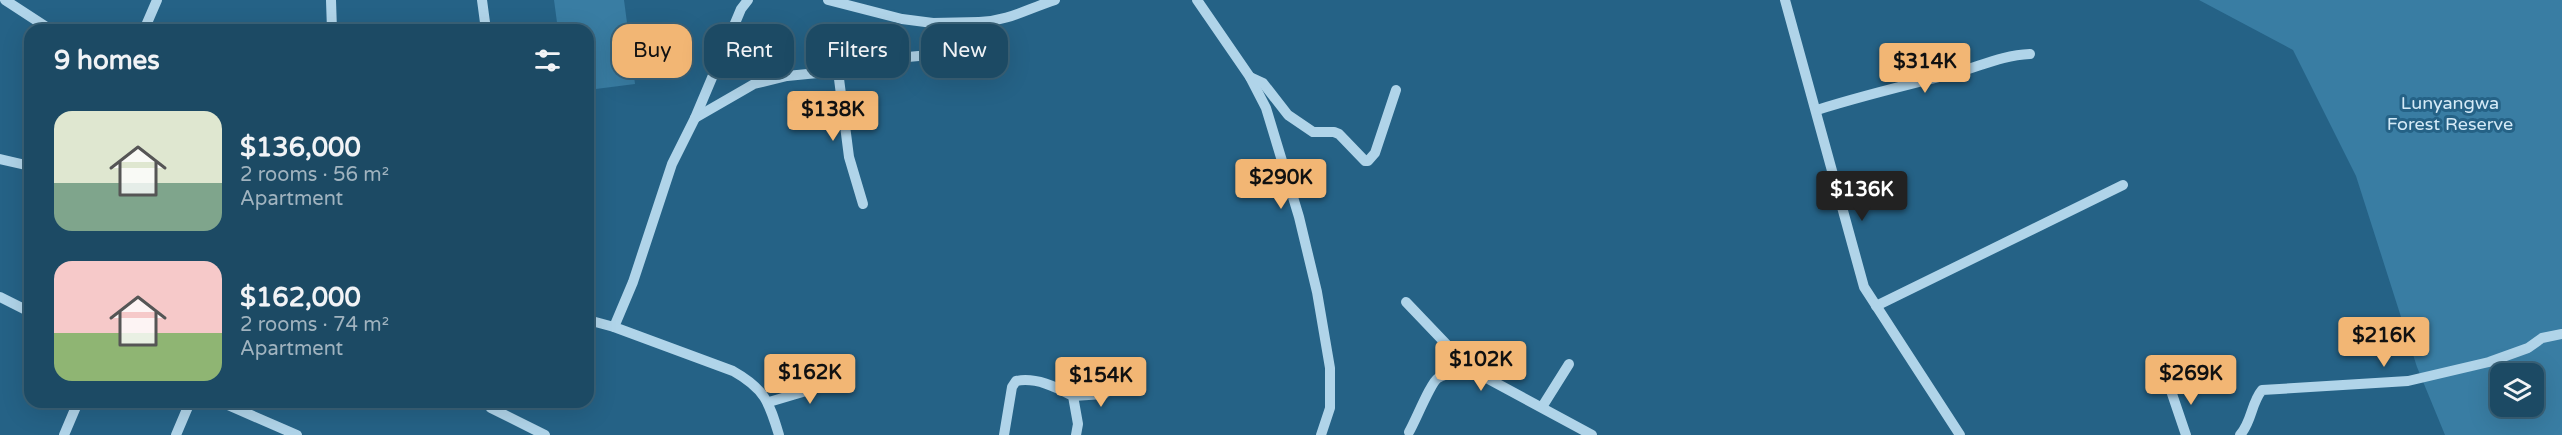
<!DOCTYPE html>
<html lang="en">
<head>
<meta charset="utf-8">
<style>
	body { margin:0; font-family:"Varela Round",sans-serif; background:#29546d; color:#f1f3f6; height:100vh; display:flex; flex-direction:column; font-size:22px; white-space:nowrap }
	* { box-sizing:border-box; margin:0 }
	p { font-size:20px; color:#a0b3bf }
	.icon { flex:none; width:33px; height:33px; fill:none; stroke:currentColor; stroke-width:2; stroke-linecap:round; stroke-linejoin:round }
	.map { position:relative; flex:1; overflow:hidden }
	.details { position:absolute; left:24px; top:24px; width:570px; height:384px; display:flex; flex-direction:column; background:#1c4a64; border-radius:18px; box-shadow:0 6px 24px #0002,0 0 0 2px #3a6278 }
	.details>* { flex:none }
	.banner { position:absolute; left:612px; top:24px; width:570px; height:54px; display:flex; gap:12px }
	.fabs { position:absolute; left:2490px; top:363px; display:grid; gap:12px }
	.fabs a { display:grid; place-items:center; width:54px; height:54px; border-radius:12px; background:#1c4a64; box-shadow:0 6px 24px #0002,0 0 0 2px #3a6278; font-size:30px }
	.price { position:absolute; translate:-50% -51px; padding:0 14px; border-radius:6px; background:#f2b674; color:#111; font-size:20px; line-height:39px; filter:drop-shadow(0 2px 3px #0008) }
	.price::after { content:''; position:absolute; left:50%; top:36px; width:18px; height:14px; margin-left:-9px; background:inherit; clip-path:polygon(0 0,100% 0,50% 100%) }
	.price.selected { background:#222; color:#fff }
	ul { padding:0; list-style:none }
	li { display:flex; align-items:center; gap:18px; height:150px; padding:0 30px }
	li span { display:grid; place-items:center; flex:none; width:168px; height:120px; border-radius:18px; color:#555 }
	li>.icon { margin-inline-start:auto }
	span .icon { width:72px; height:72px; fill:#fffc; stroke-width:1 }
	li b { font-size:26px }
	h2 { display:flex; justify-content:space-between; align-items:center; height:72px; padding:0 30px; font-size:26px }
	.pill { padding:0 21px; border-radius:18px; background:#1c4a64; box-shadow:0 6px 24px #0002,0 0 0 2px #3a6278; font-size:21px; line-height:54px }
	.pill.selected { background:#f2b674; color:#111 }
	.map>svg:first-child { display:block }
	.green { fill:#397da3; fill-rule:evenodd }
	.lines { fill:none; stroke-linecap:round; stroke-linejoin:round }
	.minor { stroke:#b0d4e9; stroke-width:10 }
	.labels { text-anchor:middle; dominant-baseline:central; stroke-width:6; stroke-linejoin:round; paint-order:stroke }
	.park-label { font-size:18px; fill:#d4eaf7; stroke:#256286 }
</style>
</head>
<body>
<div class="map">
<svg width="2562" height="435" viewBox="0 0 2562 435">
	<rect width="100%" height="100%" fill="#256286"/>
	<g class="green">
		<polygon points="554,0 624,0 635,84 588,90 588,30 558,30"/>
		<path d="M2199,0h363v435h-117l-28,-68 -61,-191 -63,-126zM2500,374h34v32h-34z"/>
	</g>
	<g class="lines">
		<g class="minor">
			<polyline points="5,0 51,30"/>
			<polyline points="331,0 332,30"/>
			<polyline points="482,0 486,30"/>
			<polyline points="828,0 902,19 933,23 979,22"/>
			<polyline points="1197,0 1250,77 1266,108 1299,217 1317,292 1330,368 1330,408 1321,435"/>
			<polyline points="1785,0 1864,287 1960,435"/>
			<polyline points="144,30 157,0"/>
			<polyline points="838,71 849,157 863,204"/>
			<polyline points="1250,77 1263,83 1288,115 1313,132 1334,132 1339,134 1365,161 1368,161 1375,153 1396,90"/>
			<path d="M1817,110c47,-15 94,-26 142,-38 24,-7 45,-17 71,-18"/>
			<polyline points="695,118 741,9 748,0"/>
			<polyline points="0,159 30,166"/>
			<polyline points="0,297 30,312"/>
			<polyline points="1406,302 1470,369 1592,435"/>
			<polyline points="1876,306 2123,185"/>
			<polyline points="588,320 614,327"/>
			<polyline points="2168,382 2186,435"/>
			<polyline points="1073,396 1104,394 1117,385"/>
			<polyline points="221,402 297,435"/>
			<polyline points="493,402 491,408 545,435"/>
			<polyline points="769,402 843,380"/>
			<polyline points="1542,407 1569,364"/>
			<path d="M1409,432c6,-10 22,-50 29,-54 8,-5 22,-5 32,-9"/>
			<polyline points="64,435 78,402"/>
			<polyline points="176,435 190,402"/>
			<path d="M779,435c-10,-33 -14,-46 -46,-64l-119,-44 19,-45 39,-118 23,-46 59,-34 33,-8 51,-5 25,-10 78,-7 12,-7 26,-25c29,-1 48,-13 76,-22"/>
			<path d="M1004,435l8,-48 4,-6c20,-4 40,6 57,15l5,28 -2,11"/>
			<path d="M2240,435c12,-13 11,-32 22,-45l146,-9 81,-19 39,-14 14,-10 20,-4"/>
		</g>
	</g>
	<g class="labels">
		<g class="park-label">
			<text x="2450" y="103">Lunyangwa<tspan x="2450" dy="21">Forest Reserve</tspan></text>
		</g>
	</g>
</svg>
<div class="fabs">
<a><svg class="icon" aria-label="layers" viewBox="0 0 24 24"><path d="M12 4l9 5-9 5-9-5zM3 14l9 5 9-5"/></svg></a>
</div>
<b class="price" style="left:1925px;top:94px">$314K</b>
<b class="price" style="left:833px;top:142px">$138K</b>
<b class="price" style="left:1281px;top:210px">$290K</b>
<b class="price selected" style="left:1862px;top:222px">$136K</b>
<b class="price" style="left:2384px;top:368px">$216K</b>
<b class="price" style="left:1481px;top:392px">$102K</b>
<b class="price" style="left:810px;top:405px">$162K</b>
<b class="price" style="left:2191px;top:406px">$269K</b>
<b class="price" style="left:1101px;top:408px">$154K</b>
<div class="banner">
<a class="pill selected">Buy</a>
<a class="pill">Rent</a>
<a class="pill">Filters</a>
<a class="pill">New</a>
</div>
<section class="details">
<h2>9 homes<svg class="icon" aria-label="filters" viewBox="0 0 24 24"><path d="M4 7h16M4 17h16"/><circle cx="9" cy="7" r="2"/><circle cx="15" cy="17" r="2"/></svg></h2>
<ul>
<li><span style="background:linear-gradient(#dfe7d0 60%,#7fa58c 0)"><svg class="icon" aria-label="home" viewBox="0 0 24 24"><path d="M3 11l9-7 9 7M6 9v11h12V9"/></svg></span><div><b>$136,000</b><p>2 rooms · 56 m²</p><p>Apartment</p></div></li>
<li><span style="background:linear-gradient(#f6c9c9 60%,#8fb573 0)"><svg class="icon" aria-label="home" viewBox="0 0 24 24"><path d="M3 11l9-7 9 7M6 9v11h12V9"/></svg></span><div><b>$162,000</b><p>2 rooms · 74 m²</p><p>Apartment</p></div></li>
</ul>
</section>
</div>
</body>
</html>
